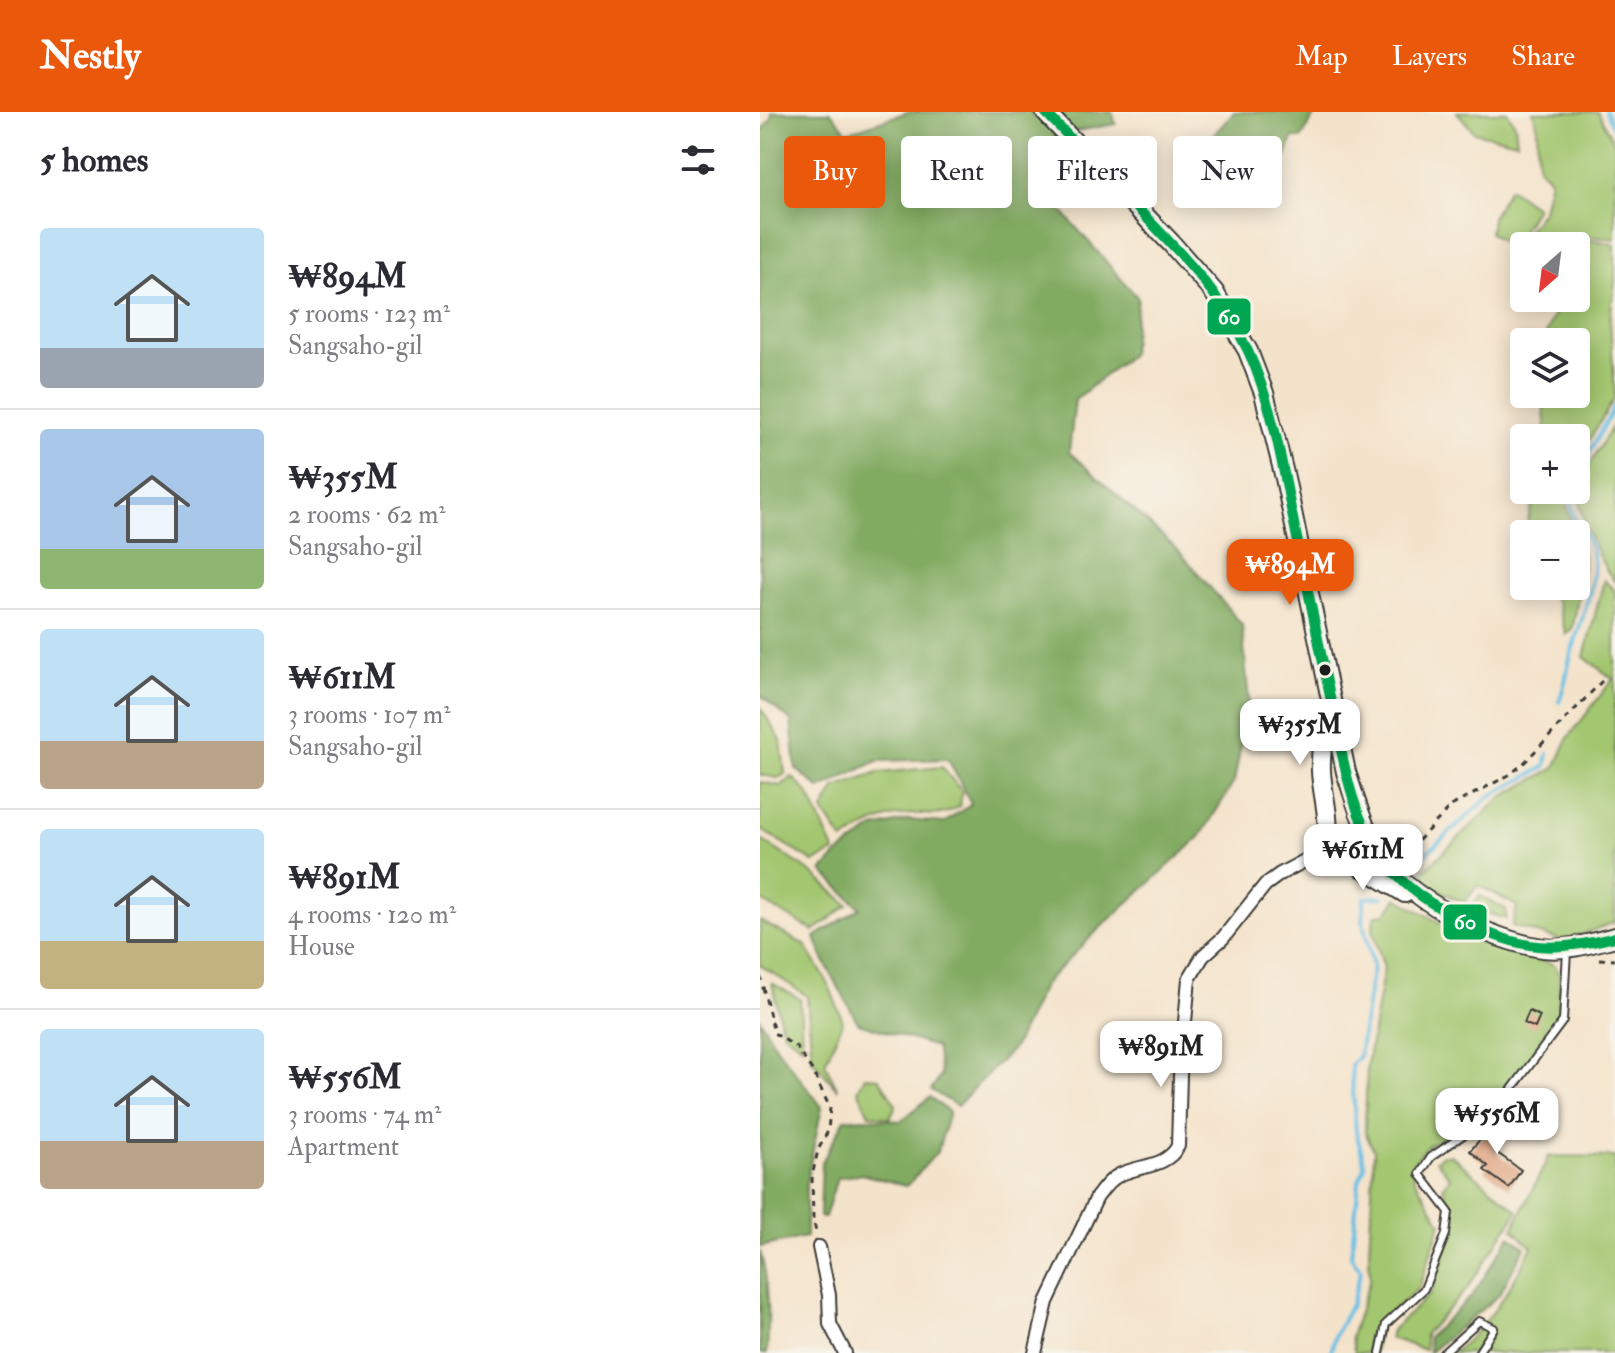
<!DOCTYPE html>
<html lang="en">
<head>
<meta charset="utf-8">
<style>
	body { margin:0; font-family:"IM FELL Double Pica",serif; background:#f7f7f7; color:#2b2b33; height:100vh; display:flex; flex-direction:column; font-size:30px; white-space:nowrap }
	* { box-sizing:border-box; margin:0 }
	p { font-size:26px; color:#7c7c81 }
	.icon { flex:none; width:44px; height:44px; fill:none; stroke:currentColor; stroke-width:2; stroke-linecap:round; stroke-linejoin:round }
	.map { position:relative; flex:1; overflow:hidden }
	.panel { display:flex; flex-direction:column; background:#fff; width:760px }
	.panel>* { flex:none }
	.top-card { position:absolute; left:24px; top:24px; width:710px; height:72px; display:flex; gap:16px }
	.needle { width:52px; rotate:208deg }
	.controls { position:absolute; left:750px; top:120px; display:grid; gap:16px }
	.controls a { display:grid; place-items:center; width:80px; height:80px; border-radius:8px; background:#fff; box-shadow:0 4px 20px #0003; font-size:40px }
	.price { position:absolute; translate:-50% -68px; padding:0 18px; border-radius:16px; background:#fff; color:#222; font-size:26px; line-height:52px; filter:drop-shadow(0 2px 4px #0008) }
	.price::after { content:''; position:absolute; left:50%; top:48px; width:24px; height:18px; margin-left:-12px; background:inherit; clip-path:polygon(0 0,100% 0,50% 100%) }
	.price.selected { background:#ea580c; color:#fff }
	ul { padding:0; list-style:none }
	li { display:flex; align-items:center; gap:24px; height:200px; padding:0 40px }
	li+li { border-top:2px solid #e1e1e2 }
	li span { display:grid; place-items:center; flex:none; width:224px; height:160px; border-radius:8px; color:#555 }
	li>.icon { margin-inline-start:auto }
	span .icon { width:96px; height:96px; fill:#fffc; stroke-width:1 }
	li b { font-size:34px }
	h2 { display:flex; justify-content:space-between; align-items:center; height:96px; padding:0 40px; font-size:34px }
	.pill { padding:0 28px; border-radius:8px; background:#fff; box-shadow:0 4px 20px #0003; font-size:28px; line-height:72px }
	.pill.selected { background:#ea580c; color:#fff }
	header { display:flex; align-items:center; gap:48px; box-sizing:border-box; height:112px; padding:0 40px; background:#ea580c; color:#fff }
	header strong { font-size:38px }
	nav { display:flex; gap:44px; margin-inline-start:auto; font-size:28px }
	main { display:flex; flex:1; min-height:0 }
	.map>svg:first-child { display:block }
	.green { fill:#a3c670; stroke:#607146; stroke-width:2 }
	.forest { fill:#82ab62; stroke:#4f643f; stroke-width:2 }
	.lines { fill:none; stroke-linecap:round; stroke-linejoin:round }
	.stream { stroke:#68bfe5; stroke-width:4 }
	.building { fill:#de9f7a }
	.lane-casing { stroke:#3c3a36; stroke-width:10 }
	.street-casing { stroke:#3c3a36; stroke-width:16 }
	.secondary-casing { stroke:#3c3a36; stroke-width:22 }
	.path { stroke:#3c3a36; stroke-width:3; stroke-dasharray:6 6; stroke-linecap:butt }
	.lane { stroke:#fff; stroke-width:6 }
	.street { stroke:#fff; stroke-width:12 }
	.secondary { stroke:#fff; stroke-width:18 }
	.bus-1-casing { stroke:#f7f3e8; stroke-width:16 }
	.bus-1 { stroke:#00a651; stroke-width:10 }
	.bus-dot { fill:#1c1c1c; stroke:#f7f3e8; stroke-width:3 }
	.line-badge { stroke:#f7f3e8; stroke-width:3 }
	.badge-label { font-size:22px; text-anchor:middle; font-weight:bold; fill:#fff }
</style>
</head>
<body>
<header>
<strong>Nestly</strong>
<nav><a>Map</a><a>Layers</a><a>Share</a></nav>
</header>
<main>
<section class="panel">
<h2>5 homes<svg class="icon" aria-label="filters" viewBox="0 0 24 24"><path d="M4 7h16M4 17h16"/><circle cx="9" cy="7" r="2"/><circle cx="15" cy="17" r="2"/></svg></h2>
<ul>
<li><span style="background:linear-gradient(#bfe0f5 75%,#9aa5b1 0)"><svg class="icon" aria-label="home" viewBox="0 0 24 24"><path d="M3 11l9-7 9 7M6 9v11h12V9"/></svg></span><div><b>₩894M</b><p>5 rooms · 123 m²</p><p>Sangsaho-gil</p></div></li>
<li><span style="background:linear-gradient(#a9c7e8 75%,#8fb573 0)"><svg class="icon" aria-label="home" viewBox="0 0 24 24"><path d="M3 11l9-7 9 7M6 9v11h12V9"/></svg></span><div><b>₩355M</b><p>2 rooms · 62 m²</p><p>Sangsaho-gil</p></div></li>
<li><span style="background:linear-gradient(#bfe0f5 70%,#b9a48a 0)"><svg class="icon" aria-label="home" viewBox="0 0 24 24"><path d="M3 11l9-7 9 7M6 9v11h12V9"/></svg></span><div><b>₩611M</b><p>3 rooms · 107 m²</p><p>Sangsaho-gil</p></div></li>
<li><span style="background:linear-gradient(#bfe0f5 70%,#c2b280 0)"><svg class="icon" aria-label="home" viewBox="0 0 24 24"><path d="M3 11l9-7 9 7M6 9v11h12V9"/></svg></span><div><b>₩891M</b><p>4 rooms · 120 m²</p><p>House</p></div></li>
<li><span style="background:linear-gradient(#bfe0f5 70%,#b9a48a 0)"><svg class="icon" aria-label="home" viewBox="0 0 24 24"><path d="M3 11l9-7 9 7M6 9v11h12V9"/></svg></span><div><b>₩556M</b><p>3 rooms · 74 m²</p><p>Apartment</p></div></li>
</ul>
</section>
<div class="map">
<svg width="855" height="1241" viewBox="0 0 855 1241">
	<rect width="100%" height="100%" fill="#f7f3e8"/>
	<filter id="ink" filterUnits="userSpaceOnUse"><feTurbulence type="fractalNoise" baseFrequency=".0125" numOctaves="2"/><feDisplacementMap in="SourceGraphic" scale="16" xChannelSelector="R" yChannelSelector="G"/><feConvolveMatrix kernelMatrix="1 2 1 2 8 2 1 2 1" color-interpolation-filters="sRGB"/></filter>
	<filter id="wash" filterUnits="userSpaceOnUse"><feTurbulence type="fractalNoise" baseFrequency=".006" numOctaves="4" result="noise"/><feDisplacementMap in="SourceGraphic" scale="32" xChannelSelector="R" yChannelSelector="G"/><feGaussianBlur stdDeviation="1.8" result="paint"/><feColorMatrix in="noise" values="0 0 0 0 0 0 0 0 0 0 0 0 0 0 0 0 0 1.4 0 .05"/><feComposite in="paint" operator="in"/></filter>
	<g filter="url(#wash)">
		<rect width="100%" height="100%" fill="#f4e3cb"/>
		<g class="green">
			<polygon points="697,0 747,0 755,12 757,30 714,20"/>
			<polygon points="773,0 838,0 855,33 855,127 813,123 810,134 757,132 783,98 790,67 778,54 777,13"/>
			<polygon points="749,76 776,95 759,124 746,132 730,121 732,105"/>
			<polygon points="816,128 840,129 855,133 855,169 850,207 855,285 816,351 816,326 787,326 782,282 816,282 816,230 783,230 800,186 816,186"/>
			<path d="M855,310v160c-14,-17 -39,-71 -36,-93 2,-14 28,-53 36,-67z"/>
			<polygon points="777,378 804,378 803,382 816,422 764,422 764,458 754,452"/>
			<polygon points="816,423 824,448 813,515 806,523 797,491 785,474 816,474"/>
			<polygon points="844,468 855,479 855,810 804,829 752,814 757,794 718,773 704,791 656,766 742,685 795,656 808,626 853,567 824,545"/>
			<polygon points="0,595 21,628 25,662 18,666 0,663"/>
			<path d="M182,655l20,25 -2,14c-26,15 -31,5 -57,9 -24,3 -40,13 -60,26l-20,-30 12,-23 43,-15z"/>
			<polygon points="32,665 48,681 75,740 54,750 0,717 0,670 21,674"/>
			<polygon points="0,727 51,760 88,793 54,819 0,788"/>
			<polygon points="720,784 746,797 746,807 711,796"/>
			<polygon points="637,786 707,826 795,853 800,864 798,909 778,939 747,975 708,1014 668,1033 653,1051 654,1066 681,1111 659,1176 620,1210 614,1241 595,1241 591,1225 610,1167 609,1141 614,1039 605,1020 607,953 624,856 613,819 614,804 627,801"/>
			<polygon points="0,809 45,833 68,871 83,909 65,951 78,978 52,947 47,884 0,853"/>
			<polygon points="12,871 40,887 42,934 23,921"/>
			<polygon points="105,965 119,966 136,993 130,1006 109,1002 98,978"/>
			<polygon points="683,1043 691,1043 758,1099 707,1177 665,1222 665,1238 630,1226 632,1218 670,1182 691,1124 695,1105 683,1075 690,1066 676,1048"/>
			<path d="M789,1044l66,1v196h-163c36,-25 60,-67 80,-106l-19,-18z"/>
		</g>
		<g class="forest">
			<polygon points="12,0 71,0 87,20 148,0 352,0 356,12 317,19 286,81 378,186 371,242 315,288 309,340 419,439 482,513 489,591 474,670 440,725 339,817 284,872 254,935 197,994 171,978 181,963 176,935 98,911 62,845 55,825 100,796 62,759 79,741 114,716 149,708 184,711 211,692 188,647 117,649 60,677 36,657 31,609 0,583 0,21 11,7"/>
			<path d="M474,0h82l-14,26h-9l-13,33c-21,8 -52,13 -69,-6 -3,-4 -6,-13 -8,-18z"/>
			<polygon points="0,907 17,936 62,995 46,1071 46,1125 0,1135"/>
			<polygon points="170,985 189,1000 178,1039 147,1074 101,1062 77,1066 65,1105 60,1105 62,1050 85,1007 106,1006 141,1009"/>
			<polygon points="750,1124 765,1135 739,1183 669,1241 668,1225 712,1184"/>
			<path d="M0,1139c10,34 9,67 7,102h-7z"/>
		</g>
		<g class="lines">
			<g class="stream">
				<polyline points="846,0 855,18"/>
				<polyline points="816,364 855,294"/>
				<path d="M799,590c6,-15 8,-32 12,-48 7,-25 28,-76 21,-102 -6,-27 -23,-26 -21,-62"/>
				<polyline points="662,745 729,685 785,655 788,642"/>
				<polyline points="571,1241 575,1223 592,1191 601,1158 591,1144 599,1069 605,1054 596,1019 591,953 599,944 613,854 603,810 604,786 623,785"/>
			</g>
		</g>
		<g id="blocks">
			<g class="building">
				<polygon points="769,899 780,904 775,916 764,911"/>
				<polygon points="743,1008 752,1015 736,1040 761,1058 749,1076 724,1058 728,1054 710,1039 723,1024 728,1027"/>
			</g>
		</g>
	</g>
	<g filter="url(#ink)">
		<use href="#blocks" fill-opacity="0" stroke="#3c3a36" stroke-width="2"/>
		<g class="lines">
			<defs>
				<g id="lane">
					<polyline points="620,1241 626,1212 664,1177 686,1122 689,1100 660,1062 671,1045 709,1019 743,989 803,909 807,839"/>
					<polyline points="683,1241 719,1209 734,1216 718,1241"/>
				</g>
				<g id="street">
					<polyline points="59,1135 69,1183 70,1212 85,1241"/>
					<path d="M275,1241l12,-51 50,-105c7,-9 13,-18 24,-23 20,-9 46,-7 57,-28l2,-71 9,-96 14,-23 20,-18 42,-53 15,-11 28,-15 18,-18"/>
				</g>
				<g id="secondary">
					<path d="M285,0l126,131 43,49 34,59 16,42 21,85 61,294c9,27 17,55 31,80 26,46 114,89 166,96 24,3 49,-5 72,-11"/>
					<path d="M570,595c-5,22 -10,41 -9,64 1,23 10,48 5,70l28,21 51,31"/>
				</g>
			</defs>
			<use href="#lane" class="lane-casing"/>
			<use href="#street" class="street-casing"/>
			<use href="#secondary" class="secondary-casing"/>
			<g class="path">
				<polyline points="642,746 691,694 749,663 762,653 842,569"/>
				<polyline points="839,847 855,848"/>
				<polyline points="0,863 14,921 36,935 52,958 70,996 68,1019 58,1038 52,1064 53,1106 57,1124"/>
			</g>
			<use href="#lane" class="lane"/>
			<use href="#street" class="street"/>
			<use href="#secondary" class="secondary"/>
			<defs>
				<path id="bus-1" d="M285,0c31,32 62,64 92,96 43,44 85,87 111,143 23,49 33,106 43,158 14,67 28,134 42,202 10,47 18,102 46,143 22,33 56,53 90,70 54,27 88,28 146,13"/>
			</defs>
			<use href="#bus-1" class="bus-1-casing"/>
			<use href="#bus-1" class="bus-1"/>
		</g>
	</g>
	<circle class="bus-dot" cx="565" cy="558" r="7"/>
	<g class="line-badge">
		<rect x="446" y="185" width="46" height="39" rx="8" fill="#00a651"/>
		<rect x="682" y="791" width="46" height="38" rx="8" fill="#00a651"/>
	</g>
	<g class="badge-label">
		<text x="469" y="212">60</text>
		<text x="705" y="817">60</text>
	</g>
</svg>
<div class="controls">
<a><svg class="needle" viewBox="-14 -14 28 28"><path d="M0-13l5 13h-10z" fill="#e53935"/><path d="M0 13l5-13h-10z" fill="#7c7c81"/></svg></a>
<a><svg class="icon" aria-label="layers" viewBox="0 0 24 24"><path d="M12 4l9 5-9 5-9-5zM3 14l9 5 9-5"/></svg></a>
<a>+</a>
<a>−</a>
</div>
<b class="price selected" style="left:530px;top:495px">₩894M</b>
<b class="price" style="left:540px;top:655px">₩355M</b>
<b class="price" style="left:603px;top:780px">₩611M</b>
<b class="price" style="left:401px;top:977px">₩891M</b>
<b class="price" style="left:737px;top:1044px">₩556M</b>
<div class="top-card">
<a class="pill selected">Buy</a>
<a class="pill">Rent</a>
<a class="pill">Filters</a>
<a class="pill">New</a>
</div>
</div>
</main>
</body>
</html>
